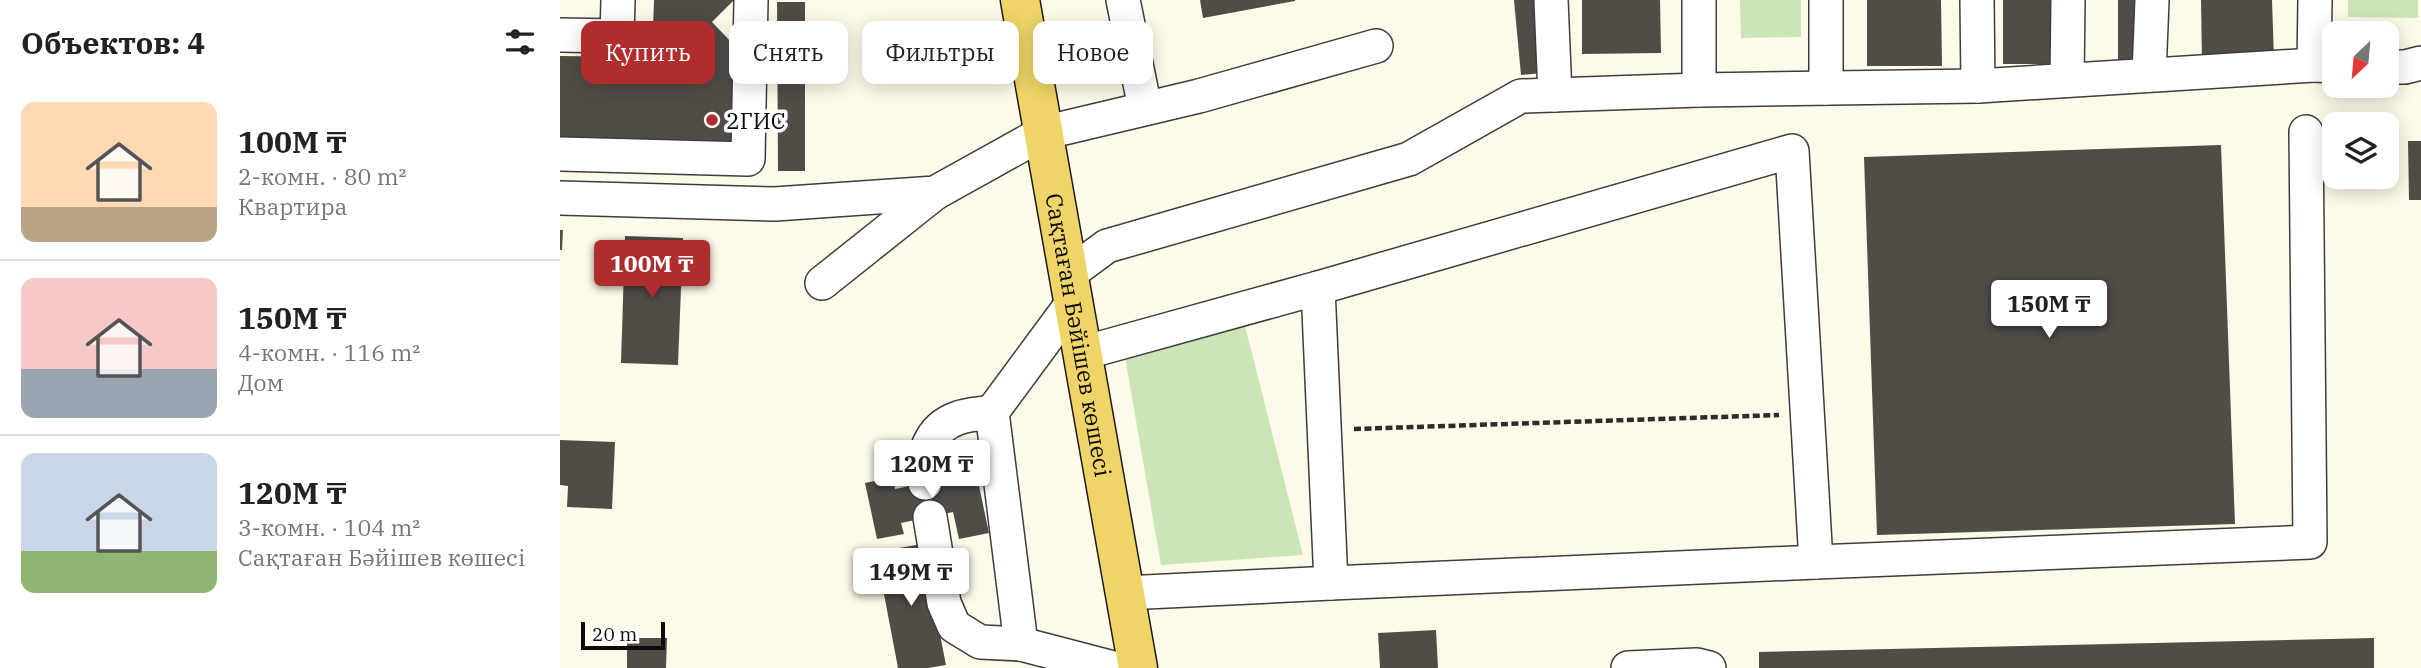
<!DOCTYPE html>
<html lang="ru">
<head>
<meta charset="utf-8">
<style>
	body { margin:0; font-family:"IBM Plex Serif",serif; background:#f2f2f2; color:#222; height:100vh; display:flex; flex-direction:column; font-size:26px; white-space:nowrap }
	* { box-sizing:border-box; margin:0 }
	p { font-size:23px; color:#767676 }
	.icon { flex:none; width:38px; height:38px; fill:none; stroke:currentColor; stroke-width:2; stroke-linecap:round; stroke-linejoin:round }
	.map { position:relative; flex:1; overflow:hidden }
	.drawer { display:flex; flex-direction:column; background:#fff; width:560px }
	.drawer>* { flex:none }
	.banner { position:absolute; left:21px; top:21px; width:665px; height:63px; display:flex; gap:14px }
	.needle { width:46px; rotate:206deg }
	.buttons { position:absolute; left:1762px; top:21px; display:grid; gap:14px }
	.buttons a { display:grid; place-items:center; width:77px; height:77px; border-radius:14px; background:#fff; box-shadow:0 4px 18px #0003; font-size:35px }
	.scale { position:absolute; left:21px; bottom:18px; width:84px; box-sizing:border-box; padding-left:7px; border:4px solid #0a0a0a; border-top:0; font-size:19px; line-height:24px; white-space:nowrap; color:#0a0a0a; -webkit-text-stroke:5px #fff; paint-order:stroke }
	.price { position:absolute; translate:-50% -60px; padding:0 16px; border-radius:7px; background:#fff; color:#222; font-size:23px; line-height:46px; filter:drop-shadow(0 2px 4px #0008) }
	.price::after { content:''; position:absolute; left:50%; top:42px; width:21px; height:16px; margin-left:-10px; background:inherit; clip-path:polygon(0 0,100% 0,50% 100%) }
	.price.current { background:#b02d2d; color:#fff }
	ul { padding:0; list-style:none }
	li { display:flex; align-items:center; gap:21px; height:175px; padding:0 21px }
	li+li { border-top:2px solid #e0e0e0 }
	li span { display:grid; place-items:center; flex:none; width:196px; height:140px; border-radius:14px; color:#555 }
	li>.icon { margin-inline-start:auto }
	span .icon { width:84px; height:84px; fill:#fffc; stroke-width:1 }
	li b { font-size:30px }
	h2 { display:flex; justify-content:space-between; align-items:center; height:84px; padding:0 21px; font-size:30px }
	.chip { padding:0 24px; border-radius:14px; background:#fff; box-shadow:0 4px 18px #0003; font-size:24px; line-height:63px }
	.chip.current { background:#b02d2d; color:#fff }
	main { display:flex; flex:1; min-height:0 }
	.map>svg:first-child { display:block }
	.green { fill:#cce5b6 }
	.building { fill:#524c47 }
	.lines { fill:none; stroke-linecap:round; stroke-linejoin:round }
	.minor-casing { stroke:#3d3d3d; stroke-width:36 }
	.major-casing { stroke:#1b1b1b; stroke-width:41 }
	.path { stroke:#2c2c2c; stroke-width:4.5; stroke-dasharray:7 3.5; stroke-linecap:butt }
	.minor { stroke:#fff; stroke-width:33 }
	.major { stroke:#efd567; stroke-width:38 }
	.poi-dot { fill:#b02d2d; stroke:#fff; stroke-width:2.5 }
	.labels { text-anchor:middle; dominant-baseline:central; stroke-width:7; stroke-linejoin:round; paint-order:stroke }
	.poi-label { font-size:23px; fill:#0a0a0a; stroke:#fff; text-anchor:start }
	.street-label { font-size:23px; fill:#0a0a0a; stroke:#fff }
</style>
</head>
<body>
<main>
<section class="drawer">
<h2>Объектов: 4<svg class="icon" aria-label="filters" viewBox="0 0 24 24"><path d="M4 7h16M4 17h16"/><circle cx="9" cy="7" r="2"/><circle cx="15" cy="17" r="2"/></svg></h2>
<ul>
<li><span style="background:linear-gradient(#ffd9b3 75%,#b9a48a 0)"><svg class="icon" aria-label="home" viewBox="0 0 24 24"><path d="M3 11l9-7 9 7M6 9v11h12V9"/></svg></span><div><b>100M ₸</b><p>2-комн. · 80 m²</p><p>Квартира</p></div></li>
<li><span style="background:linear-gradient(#f6c9c9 65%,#9aa5b1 0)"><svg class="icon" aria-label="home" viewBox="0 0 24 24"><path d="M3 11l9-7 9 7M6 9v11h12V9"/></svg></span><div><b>150M ₸</b><p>4-комн. · 116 m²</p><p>Дом</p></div></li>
<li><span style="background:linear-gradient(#c9d6e8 70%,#8fb573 0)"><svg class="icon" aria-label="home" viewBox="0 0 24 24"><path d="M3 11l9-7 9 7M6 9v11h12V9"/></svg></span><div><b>120M ₸</b><p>3-комн. · 104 m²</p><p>Сақтаған Бәйішев көшесі</p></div></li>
</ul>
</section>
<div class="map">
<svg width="1861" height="668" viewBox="0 0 1861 668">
	<rect width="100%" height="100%" fill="#fefae9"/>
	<g class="green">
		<polygon points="1180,0 1241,0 1241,37 1181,38"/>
		<polygon points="1788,0 1858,0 1858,18 1788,17"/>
		<polygon points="684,322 743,555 601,565 565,357"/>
	</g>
	<g class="building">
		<polygon points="94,0 174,0 152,22 174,45 172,145 0,140 0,56 92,57"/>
		<polygon points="640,0 735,0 735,1 643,18"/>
		<polygon points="954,0 979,0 984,73 961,75"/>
		<polygon points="1022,0 1100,0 1101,53 1022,54"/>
		<polygon points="1307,0 1381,0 1382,66 1307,66"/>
		<polygon points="1443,0 1493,0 1492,64 1443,64"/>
		<polygon points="1558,0 1581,0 1582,64 1558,64"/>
		<polygon points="1641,0 1712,0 1714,59 1642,61"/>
		<polygon points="217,2 245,2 245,171 218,171"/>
		<polygon points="1848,141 1861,141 1861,200 1849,200"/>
		<polygon points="1661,145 1675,524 1317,535 1304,157"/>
		<polygon points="0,230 3,230 2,250 0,250"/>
		<polygon points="65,236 123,238 118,365 61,363"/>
		<polygon points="0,440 55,442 52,509 7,507 8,486 0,485"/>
		<polygon points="411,448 429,533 399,539 393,512 341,523 344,534 317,539 305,483 333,477 335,489 388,478 383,453"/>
		<polygon points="362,544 386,665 368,668 338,668 316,552"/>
		<polygon points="876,630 878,668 820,668 818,633"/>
		<polygon points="67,638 107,638 106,668 67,668"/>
		<polygon points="1814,638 1814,668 1199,668 1199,652"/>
	</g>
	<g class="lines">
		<defs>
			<g id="minor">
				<polyline points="563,0 585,108"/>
				<polyline points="991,0 995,95"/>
				<polyline points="1139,0 1139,90"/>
				<polyline points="1266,0 1266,88"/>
				<polyline points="1755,0 1754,65 1774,66"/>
				<polyline points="0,35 57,36 58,0"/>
				<polyline points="1827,67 1845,67 1861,63"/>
				<polyline points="1589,75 1592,0"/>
				<polyline points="1507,80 1508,0"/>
				<polyline points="1418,86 1754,65"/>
				<polyline points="0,154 188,159 191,0"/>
				<polyline points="0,198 215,204 375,193 483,133 639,96 816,46"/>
				<polyline points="509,274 547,246 849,159 961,96 1139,90 1418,86 1417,0"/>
				<polyline points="262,283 375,193"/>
				<polyline points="758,288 1232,151 1256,562 771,583"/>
				<polyline points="514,301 432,412 461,644 553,668"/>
				<polyline points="523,353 758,288 771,583 565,593"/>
				<path d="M365,483c-4,-27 4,-55 33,-65 10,-4 23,-4 34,-6"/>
				<polyline points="370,517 384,603 394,626 420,642 461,644"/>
				<polyline points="1256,562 1750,542 1746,132"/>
				<polyline points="1068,668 1137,665 1149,668"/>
			</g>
			<g id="major">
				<path id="s1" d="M460,0l118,668"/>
			</g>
		</defs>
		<use href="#minor" class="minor-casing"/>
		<use href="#major" class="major-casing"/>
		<polyline class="path" points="794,429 1219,415"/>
		<use href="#minor" class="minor"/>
		<use href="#major" class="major"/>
	</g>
	<circle class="poi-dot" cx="152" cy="120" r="7"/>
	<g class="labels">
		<g class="poi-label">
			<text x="166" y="120">2ГИС</text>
		</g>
		<g class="street-label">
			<text stroke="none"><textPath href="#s1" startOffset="340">Сақтаған Бәйішев көшесі</textPath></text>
		</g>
	</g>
</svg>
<div class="buttons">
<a><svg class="needle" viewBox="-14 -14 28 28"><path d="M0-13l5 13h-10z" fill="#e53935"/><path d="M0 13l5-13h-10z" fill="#767676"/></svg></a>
<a><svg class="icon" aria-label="layers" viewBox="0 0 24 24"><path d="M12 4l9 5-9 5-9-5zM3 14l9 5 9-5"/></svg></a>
</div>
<div class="scale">20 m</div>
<b class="price current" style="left:92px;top:300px">100M ₸</b>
<b class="price" style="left:1489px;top:340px">150M ₸</b>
<b class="price" style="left:372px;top:500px">120M ₸</b>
<b class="price" style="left:351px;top:608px">149M ₸</b>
<div class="banner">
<a class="chip current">Купить</a>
<a class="chip">Снять</a>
<a class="chip">Фильтры</a>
<a class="chip">Новое</a>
</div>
</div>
</main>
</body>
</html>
